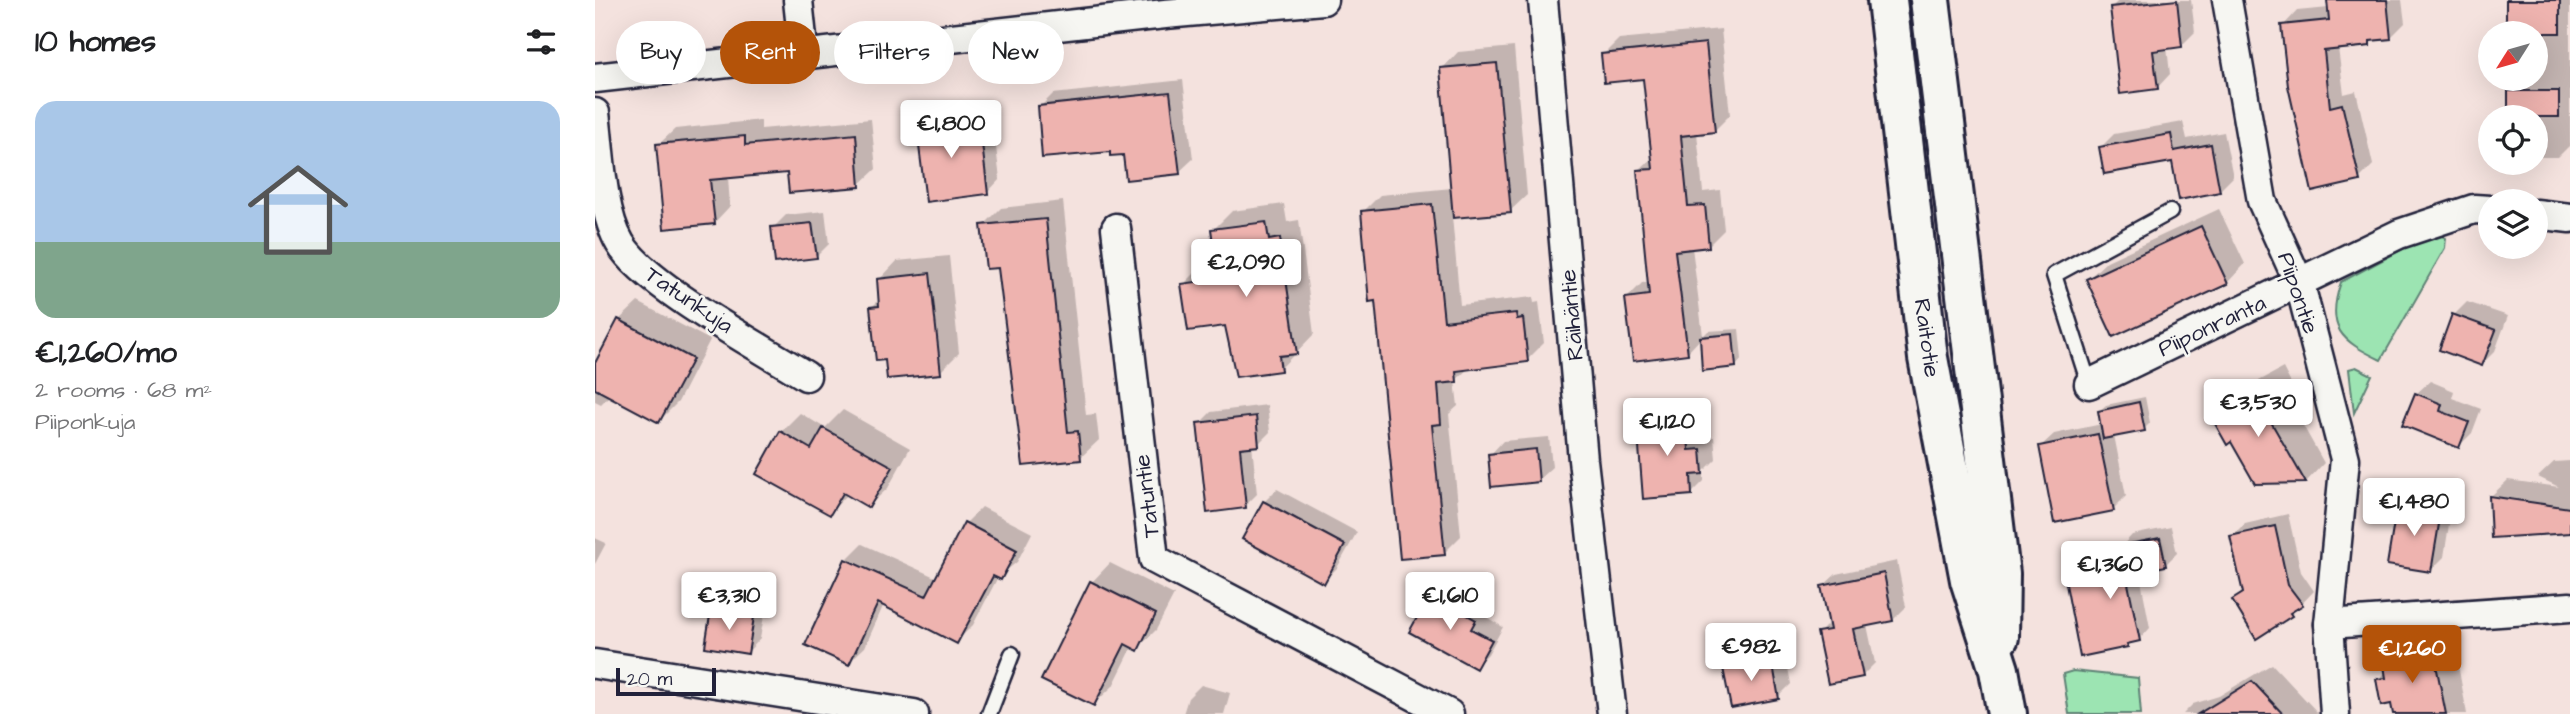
<!DOCTYPE html>
<html lang="en">
<head>
<meta charset="utf-8">
<style>
	body { margin:0; font-family:"Architects Daughter",sans-serif; background:#f2f2f2; color:#202124; height:100vh; display:flex; flex-direction:column; font-size:26px; white-space:nowrap }
	* { box-sizing:border-box; margin:0 }
	p { font-size:23px; color:#757577 }
	.icon { flex:none; width:38px; height:38px; fill:none; stroke:currentColor; stroke-width:2; stroke-linecap:round; stroke-linejoin:round }
	.map { position:relative; flex:1; overflow:hidden }
	.side { display:flex; flex-direction:column; background:#fff; width:595px }
	.side>* { flex:none }
	.hud { position:absolute; left:21px; top:21px; width:665px; height:63px; display:flex; gap:14px }
	.needle { width:46px; rotate:233deg }
	.tools { position:absolute; left:1883px; top:21px; display:grid; gap:14px }
	.tools a { display:grid; place-items:center; width:70px; height:70px; border-radius:50%; background:#fff; box-shadow:0 7px 28px #0002; font-size:35px }
	.scale { position:absolute; left:21px; bottom:18px; width:100px; box-sizing:border-box; padding-left:7px; border:4px solid #22223b; border-top:0; font-size:19px; line-height:24px; white-space:nowrap; color:#22223b; -webkit-text-stroke:5px #f6f6f2; paint-order:stroke }
	.price { position:absolute; translate:-50% -60px; padding:0 16px; border-radius:7px; background:#fff; color:#222; font-size:23px; line-height:46px; filter:drop-shadow(0 2px 4px #0008) }
	.price::after { content:''; position:absolute; left:50%; top:42px; width:21px; height:16px; margin-left:-10px; background:inherit; clip-path:polygon(0 0,100% 0,50% 100%) }
	.price.selected { background:#b45309; color:#fff }
	ul { padding:0; list-style:none }
	li { display:grid; align-content:center; gap:14px; height:371px; padding:0 35px }
	li+li { border-top:2px solid #e0e0e0 }
	li span { display:grid; place-items:center; height:217px; border-radius:21px; color:#555 }
	li>.icon { margin-inline-start:auto }
	span .icon { width:126px; height:126px; fill:#fffc; stroke-width:1 }
	li b { font-size:30px }
	h2 { display:flex; justify-content:space-between; align-items:center; height:84px; padding:0 35px; font-size:30px }
	.pill { padding:0 24px; border-radius:32px; background:#fff; box-shadow:0 7px 28px #0002; font-size:24px; line-height:63px }
	.pill.selected { background:#b45309; color:#fff }
	main { display:flex; flex:1; min-height:0 }
	.map>svg:first-child { display:block }
	.green { fill:#9ce4b2; stroke:#5f8376; stroke-width:2 }
	.shadow { fill:#0003 }
	.building { fill:#eeb3af; stroke:#22223b; stroke-width:2 }
	.lines { fill:none; stroke-linecap:round; stroke-linejoin:round }
	.service-casing { stroke:#22223b; stroke-width:19 }
	.minor-casing { stroke:#22223b; stroke-width:33 }
	.primary-casing { stroke:#22223b; stroke-width:44 }
	.service { stroke:#f6f6f2; stroke-width:14 }
	.minor { stroke:#f6f6f2; stroke-width:28 }
	.primary { stroke:#f6f6f2; stroke-width:38 }
	.labels { text-anchor:middle; dominant-baseline:central; stroke-width:5; stroke-linejoin:round; paint-order:stroke }
	.street-label { font-size:23px; fill:#22223b; stroke:#f6f6f2 }
</style>
</head>
<body>
<main>
<section class="side">
<h2>10 homes<svg class="icon" aria-label="filters" viewBox="0 0 24 24"><path d="M4 7h16M4 17h16"/><circle cx="9" cy="7" r="2"/><circle cx="15" cy="17" r="2"/></svg></h2>
<ul>
<li><span style="background:linear-gradient(#a9c7e8 65%,#7fa58c 0)"><svg class="icon" aria-label="home" viewBox="0 0 24 24"><path d="M3 11l9-7 9 7M6 9v11h12V9"/></svg></span><div><b>€1,260/mo</b><p>2 rooms · 68 m²</p><p>Piiponkuja</p></div></li>
</ul>
</section>
<div class="map">
<svg width="1975" height="714" viewBox="0 0 1975 714">
	<rect width="100%" height="100%" fill="#f4e2de"/>
	<filter id="ink" filterUnits="userSpaceOnUse"><feTurbulence type="fractalNoise" baseFrequency=".0143" numOctaves="2"/><feDisplacementMap in="SourceGraphic" scale="14" xChannelSelector="R" yChannelSelector="G"/><feConvolveMatrix kernelMatrix="1 2 1 2 8 2 1 2 1" color-interpolation-filters="sRGB"/></filter>
	<g filter="url(#ink)">
		<g class="green">
			<path d="M1843,234l8,4 -1,10 -64,112c-40,-19 -56,-32 -40,-78l77,-41z"/>
			<polygon points="1761,367 1777,375 1759,413 1754,369"/>
			<polygon points="1478,671 1543,678 1546,714 1474,714 1468,674"/>
		</g>
		<g class="shadow">
			<polygon points="1524,0 1596,0 1600,32 1587,45 1572,47 1575,74 1562,88 1516,8"/>
			<polygon points="1733,0 1807,0 1810,23 1796,37 1780,38 1775,44 1743,48 1749,94 1761,91 1778,165 1764,179 1688,26 1702,11 1734,8"/>
			<polygon points="1913,0 1975,0 1975,145 1963,157 1941,157 1941,117 1914,117 1914,79 1941,79 1941,33 1914,33"/>
			<polygon points="1126,29 1135,115 1119,131 1102,133 1108,192 1125,190 1129,230 1113,246 1097,247 1108,336 1113,331 1144,329 1147,359 1141,366 1106,338 1093,352 1032,298 1047,283 1055,282 1043,171 1059,156 1050,77 1008,55 1024,39"/>
			<polygon points="919,47 932,195 915,211 857,216 865,305 938,297 939,303 944,302 949,343 932,360 874,368 860,381 863,406 854,414 866,536 849,553 782,299 768,212 785,195 857,188 847,69 863,52"/>
			<polygon points="588,80 598,159 584,172 516,150 445,107 458,94"/>
			<polygon points="380,104 382,125 398,123 405,179 392,193 322,122 336,109"/>
			<polygon points="276,119 281,169 264,185 193,171 133,177 135,206 119,223 63,145 80,129 166,120 166,129"/>
			<polygon points="1588,122 1592,139 1629,132 1638,177 1624,191 1579,160 1506,147 1519,134"/>
			<polygon points="468,201 491,415 501,414 504,440 485,458 430,464 405,266 388,226 406,208"/>
			<polygon points="689,204 692,222 704,220 719,334 685,369 588,285 607,266 623,264 618,230 637,211"/>
			<polygon points="1624,209 1650,264 1632,283 1493,279 1512,261"/>
			<polygon points="230,211 234,244 221,257 178,228 191,215"/>
			<polygon points="354,256 364,353 345,372 292,358 277,307 285,299 284,280 302,261"/>
			<polygon points="43,302 115,340 83,402 64,421 15,395 6,404 0,401 0,367 24,320"/>
			<polygon points="1872,302 1913,316 1900,351 1887,364 1859,315"/>
			<polygon points="1688,368 1703,397 1696,404 1729,463 1711,482 1661,482 1637,440 1618,415 1636,396"/>
			<polygon points="1835,381 1859,391 1857,398 1886,409 1877,433 1864,446 1821,394"/>
			<polygon points="1550,397 1555,423 1549,429 1519,435 1531,496 1518,509 1445,447 1459,434 1507,424 1504,411 1511,405"/>
			<polygon points="672,405 675,432 663,444 657,445 662,494 650,506 604,424 616,412"/>
			<polygon points="1104,406 1107,437 1119,437 1121,459 1109,471 1109,481 1096,494 1044,422 1057,409"/>
			<polygon points="248,410 315,448 293,488 274,506 253,494 235,513 186,432 205,413 230,428"/>
			<polygon points="954,437 957,467 943,480 895,455 908,441"/>
			<polygon points="1975,461 1975,535 1975,531 1896,496 1913,480 1964,487 1943,477 1959,462"/>
			<polygon points="682,489 762,532 742,568 729,581 669,502"/>
			<polygon points="1817,492 1858,499 1849,557 1836,570 1804,505"/>
			<polygon points="387,507 437,533 422,562 403,577 378,625 362,641 289,604 270,647 253,663 251,560 267,544 342,578 371,523"/>
			<polygon points="1693,514 1706,572 1719,591 1696,615 1639,600 1649,590 1637,537 1650,524"/>
			<polygon points="1576,527 1582,553 1570,565 1544,570 1555,628 1544,640 1532,645 1472,579 1483,568 1528,559 1526,547 1537,535"/>
			<polygon points="0,538 11,543 0,564"/>
			<polygon points="1302,561 1311,607 1298,620 1272,625 1280,663 1267,676 1224,633 1235,622 1227,587 1241,574"/>
			<polygon points="515,563 579,595 561,630 543,648 538,646 518,686 499,704 497,582"/>
			<polygon points="849,582 892,607 888,615 908,627 893,654 880,667 836,595"/>
			<polygon points="131,597 171,604 165,639 152,653 118,610"/>
			<polygon points="1857,632 1872,714 1800,714 1798,702 1783,680 1792,671 1790,659 1809,641"/>
			<polygon points="1189,647 1196,684 1183,697 1130,669 1143,656"/>
			<polygon points="1677,664 1724,714 1588,714 1598,704 1624,696"/>
			<polygon points="606,685 635,693 629,714 588,714 593,698"/>
		</g>
		<g class="building">
			<polygon points="1582,0 1587,47 1558,51 1563,89 1525,94 1515,7"/>
			<polygon points="1732,0 1792,0 1796,39 1775,41 1775,46 1729,51 1735,107 1747,104 1765,181 1717,192 1693,86 1686,25 1734,20"/>
			<rect x="1911" y="0" width="54" height="33"/>
			<polygon points="1111,43 1120,132 1086,136 1093,206 1110,205 1114,247 1080,251 1093,354 1038,361 1030,298 1054,295 1042,170 1058,169 1048,79 1009,83 1006,54"/>
			<polygon points="902,63 916,213 858,218 845,68"/>
			<rect x="1913" y="91" width="51" height="26"/>
			<polygon points="575,92 585,174 531,180 528,155 515,156 515,152 447,158 443,106"/>
			<polygon points="367,116 370,137 386,135 393,194 331,202 321,122"/>
			<polygon points="261,134 265,187 194,193 192,173 115,180 120,224 69,229 61,144 150,136 150,145"/>
			<polygon points="1576,134 1579,151 1616,144 1625,192 1584,200 1577,162 1509,174 1504,147"/>
			<polygon points="837,204 849,321 921,313 922,319 928,318 933,362 861,371 862,382 843,384 846,424 837,425 850,555 805,559 780,301 774,302 766,211"/>
			<polygon points="451,219 473,432 483,431 486,460 428,466 403,268 391,269 386,225"/>
			<polygon points="671,222 674,240 685,238 702,354 684,356 686,371 641,377 630,326 593,331 586,284 623,279 616,229"/>
			<polygon points="217,223 222,258 180,263 176,227"/>
			<polygon points="1606,226 1633,284 1518,337 1491,279"/>
			<polygon points="335,273 346,374 292,379 290,360 281,361 275,307 284,306 282,279"/>
			<polygon points="1857,314 1901,330 1887,366 1844,350"/>
			<polygon points="23,319 98,359 64,423 0,389 0,363"/>
			<polygon points="1138,334 1141,367 1107,371 1105,337"/>
			<polygon points="1669,385 1686,417 1676,422 1711,483 1660,484 1636,442 1632,445 1615,415"/>
			<polygon points="1820,393 1847,404 1845,411 1874,422 1864,448 1807,425"/>
			<polygon points="1544,402 1550,431 1508,439 1503,411"/>
			<polygon points="661,416 664,446 645,448 651,508 612,513 602,423"/>
			<polygon points="1092,418 1094,450 1106,449 1108,474 1096,475 1097,495 1048,499 1042,421"/>
			<polygon points="228,428 298,467 274,508 248,493 235,515 161,474 185,431 216,449"/>
			<polygon points="1503,434 1519,511 1459,523 1444,446"/>
			<polygon points="941,449 944,482 896,487 893,454"/>
			<polygon points="1894,496 1975,508 1975,533 1896,538"/>
			<polygon points="668,501 750,545 729,584 647,539"/>
			<polygon points="1802,504 1846,512 1836,572 1792,565"/>
			<polygon points="369,522 422,550 406,580 398,576 362,644 283,603 254,665 210,645 250,559 331,596"/>
			<polygon points="1680,526 1693,585 1708,605 1695,613 1697,616 1661,639 1637,600 1648,593 1635,536"/>
			<polygon points="1565,538 1571,566 1531,574 1545,641 1532,644 1533,647 1485,657 1470,579 1528,567 1524,546"/>
			<polygon points="1289,573 1298,621 1258,629 1268,677 1233,684 1222,632 1235,630 1226,586"/>
			<polygon points="495,581 561,614 543,651 530,644 499,706 446,680"/>
			<polygon points="835,594 881,620 876,629 897,640 881,669 814,632"/>
			<polygon points="116,609 159,617 153,654 110,647"/>
			<polygon points="1838,650 1851,714 1798,714 1796,704 1786,706 1781,679 1791,678 1788,659"/>
			<polygon points="1177,659 1184,699 1136,708 1128,668"/>
			<polygon points="1657,681 1688,714 1603,714"/>
		</g>
		<g class="lines">
			<defs>
				<g id="service">
					<polyline points="1494,384 1459,275 1575,212"/>
					<polyline points="394,714 417,654"/>
				</g>
				<g id="minor">
					<polyline points="203,0 209,57"/>
					<polyline points="948,0 988,460 1017,714"/>
					<polyline points="1632,0 1667,201 1705,285 1750,459 1734,624 1740,714"/>
					<polyline points="0,78 570,14 728,0"/>
					<path d="M0,113c5,39 6,97 25,130 24,42 142,105 186,133"/>
					<polyline points="1941,214 1975,218"/>
					<polyline points="521,228 559,559 854,714"/>
					<polyline points="1494,384 1804,234 1879,209 1895,210"/>
					<polyline points="1734,624 1975,607"/>
					<polyline points="0,664 319,714"/>
				</g>
				<g id="primary">
					<polyline points="1292,0 1333,358 1375,580 1404,670 1412,714"/>
					<polyline points="1335,0 1405,574 1404,637"/>
				</g>
			</defs>
			<use href="#service" class="service-casing"/>
			<use href="#minor" class="minor-casing"/>
			<use href="#primary" class="primary-casing"/>
			<use href="#service" class="service"/>
			<use href="#minor" class="minor"/>
			<use href="#primary" class="primary"/>
		</g>
	</g>
	<g class="labels">
		<g class="street-label">
			<text transform="translate(1703 293) rotate(71)">Piipontie</text>
			<text transform="translate(94 300) rotate(34)">Tatunkuja</text>
			<text transform="translate(977 315) rotate(-95)">Räihäntie</text>
			<text transform="translate(1617 326) rotate(-25)">Piiponranta</text>
			<text transform="translate(1332 338) rotate(82)">Raitotie</text>
			<text transform="translate(552 496) rotate(-97)">Tatuntie</text>
		</g>
	</g>
</svg>
<div class="tools">
<a><svg class="needle" viewBox="-14 -14 28 28"><path d="M0-13l5 13h-10z" fill="#e53935"/><path d="M0 13l5-13h-10z" fill="#757577"/></svg></a>
<a><svg class="icon" aria-label="locate" viewBox="0 0 24 24"><circle cx="12" cy="12" r="6"/><path d="M12 2v4M12 18v4M2 12h4M18 12h4"/></svg></a>
<a><svg class="icon" aria-label="layers" viewBox="0 0 24 24"><path d="M12 4l9 5-9 5-9-5zM3 14l9 5 9-5"/></svg></a>
</div>
<div class="scale">20 m</div>
<b class="price" style="left:356px;top:160px">€1,800</b>
<b class="price" style="left:651px;top:299px">€2,090</b>
<b class="price" style="left:1663px;top:439px">€3,530</b>
<b class="price" style="left:1072px;top:458px">€1,120</b>
<b class="price" style="left:1819px;top:538px">€1,480</b>
<b class="price" style="left:1515px;top:601px">€1,360</b>
<b class="price" style="left:134px;top:632px">€3,310</b>
<b class="price" style="left:855px;top:632px">€1,610</b>
<b class="price" style="left:1156px;top:683px">€982</b>
<b class="price selected" style="left:1817px;top:685px">€1,260</b>
<div class="hud">
<a class="pill">Buy</a>
<a class="pill selected">Rent</a>
<a class="pill">Filters</a>
<a class="pill">New</a>
</div>
</div>
</main>
</body>
</html>
